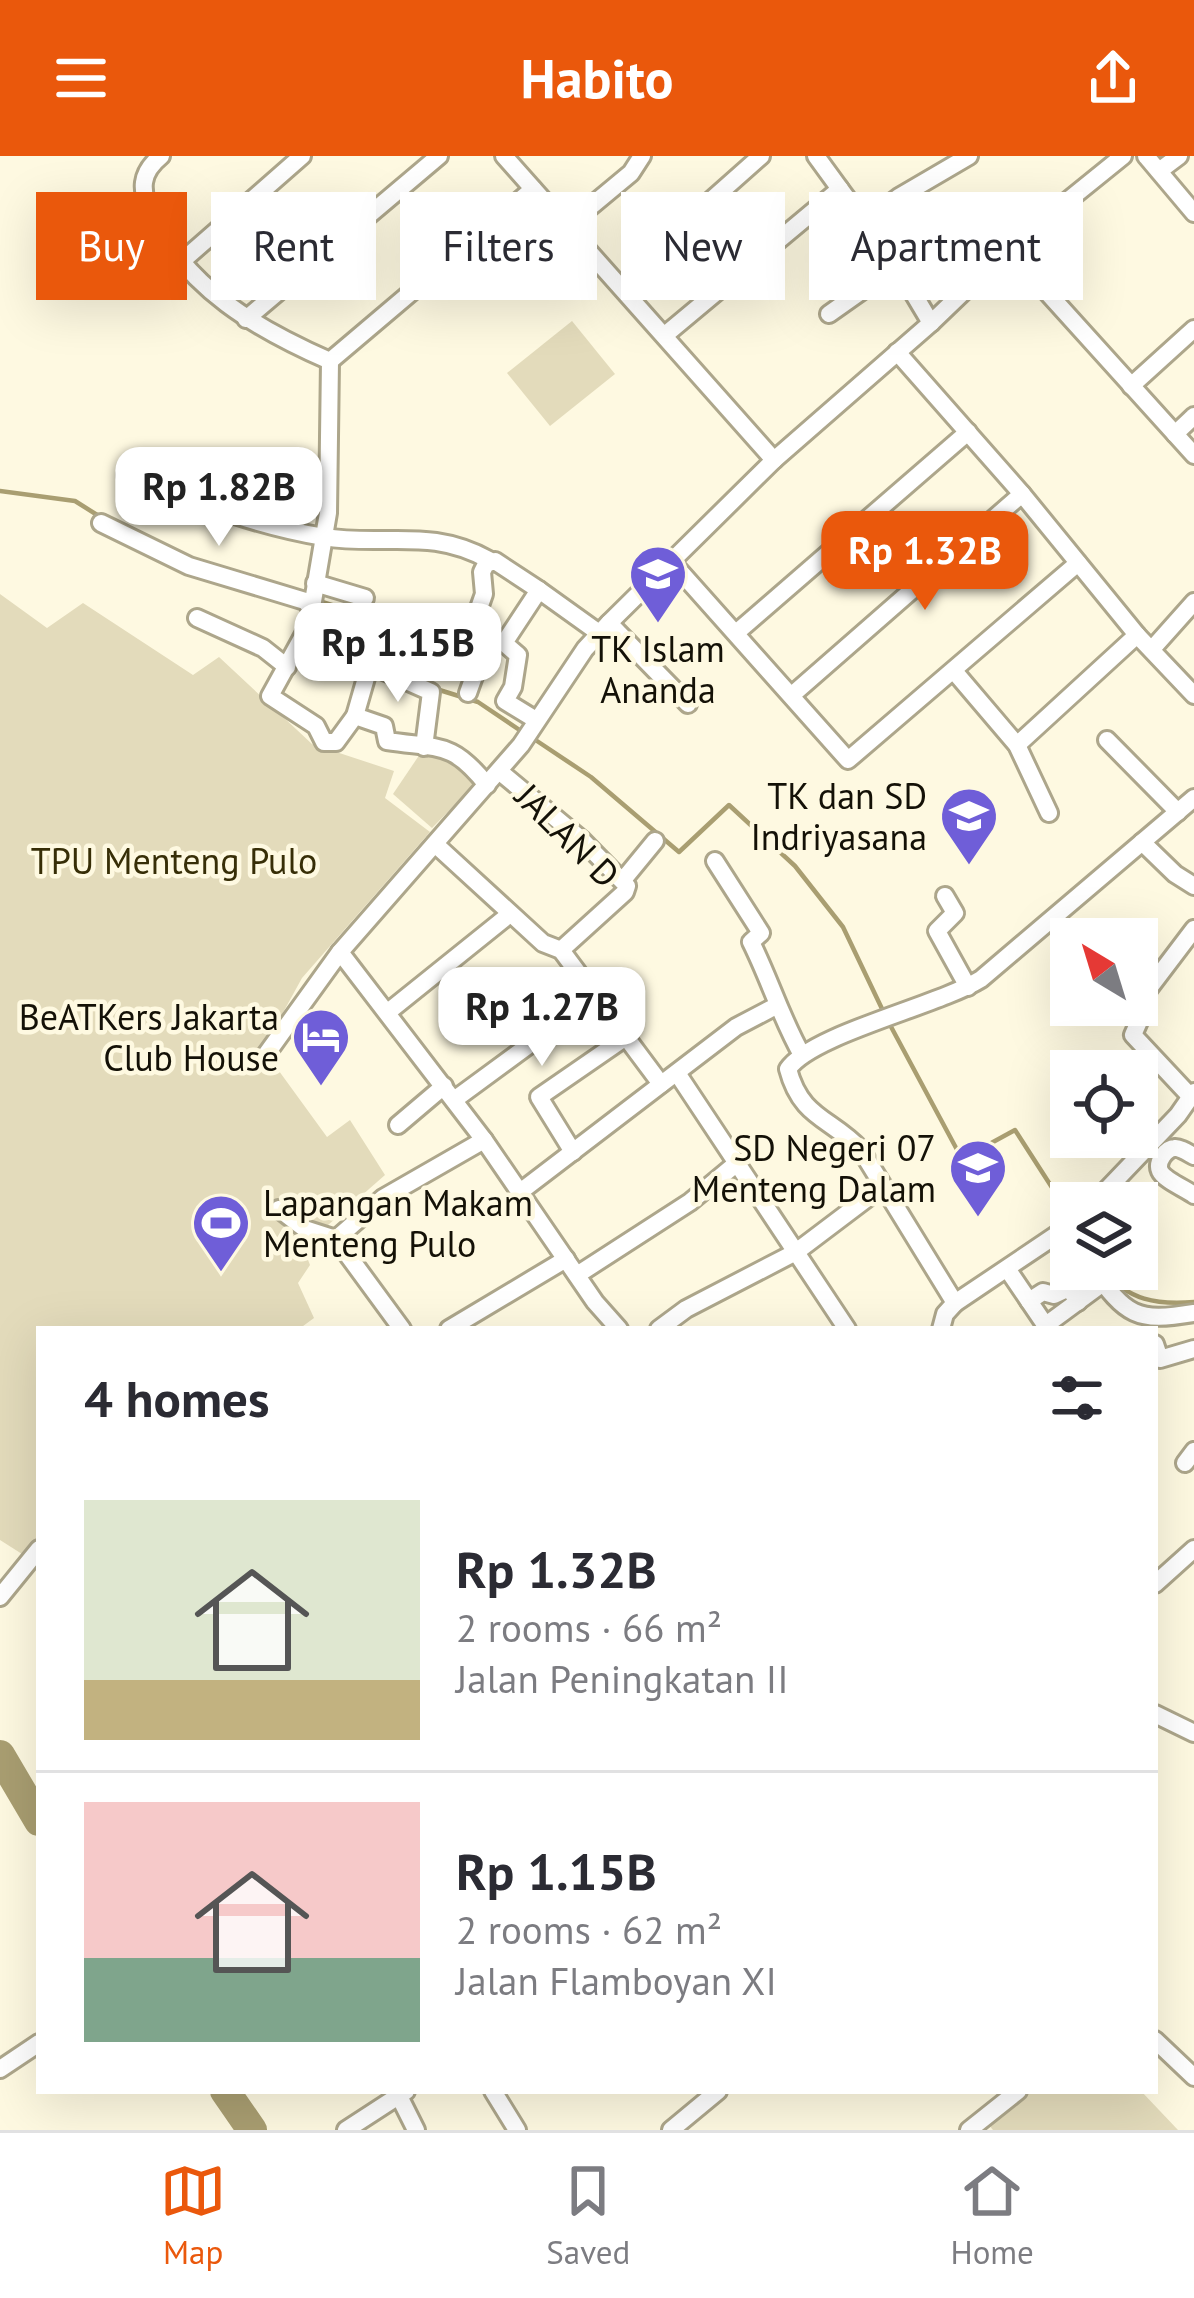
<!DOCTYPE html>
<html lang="en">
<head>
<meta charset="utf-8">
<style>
	body { margin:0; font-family:"PT Sans",sans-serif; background:#f2f2f3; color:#2b2b33; height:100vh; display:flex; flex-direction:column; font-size:45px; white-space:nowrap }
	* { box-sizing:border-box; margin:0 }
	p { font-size:39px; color:#7c7c81 }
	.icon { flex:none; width:66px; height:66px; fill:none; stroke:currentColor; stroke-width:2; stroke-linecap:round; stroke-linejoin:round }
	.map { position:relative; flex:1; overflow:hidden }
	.panel { position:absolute; left:36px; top:1170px; width:1122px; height:768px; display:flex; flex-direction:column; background:#fff; border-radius:0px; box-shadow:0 12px 48px #0002 }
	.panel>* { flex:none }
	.hud { position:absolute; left:36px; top:36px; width:1122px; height:108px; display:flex; gap:24px }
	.needle { width:78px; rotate:322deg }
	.controls { position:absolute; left:1050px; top:762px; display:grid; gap:24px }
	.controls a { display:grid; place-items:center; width:108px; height:108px; border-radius:0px; background:#fff; box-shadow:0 12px 48px #0002; font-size:60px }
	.price { position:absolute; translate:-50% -102px; padding:0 27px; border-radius:24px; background:#fff; color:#222; font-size:39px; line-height:78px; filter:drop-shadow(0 3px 6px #0008) }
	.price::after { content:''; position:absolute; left:50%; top:72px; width:36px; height:27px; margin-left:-18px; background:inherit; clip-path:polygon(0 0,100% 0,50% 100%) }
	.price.selected { background:#ea580c; color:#fff }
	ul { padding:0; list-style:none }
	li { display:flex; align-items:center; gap:36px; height:300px; padding:0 48px }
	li+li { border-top:3px solid #e1e1e2 }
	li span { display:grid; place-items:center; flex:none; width:336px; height:240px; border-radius:0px; color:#555 }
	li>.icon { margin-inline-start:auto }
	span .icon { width:144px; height:144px; fill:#fffc; stroke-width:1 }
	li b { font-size:51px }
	h2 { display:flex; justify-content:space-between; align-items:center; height:144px; padding:0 48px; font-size:51px }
	.chip { padding:0 42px; border-radius:0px; background:#fff; box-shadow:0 12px 48px #0002; font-size:42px; line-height:108px }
	.chip.selected { background:#ea580c; color:#fff }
	header { display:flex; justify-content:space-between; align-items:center; height:156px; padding:0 48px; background:#ea580c; color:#fff; font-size:54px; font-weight:700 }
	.tab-bar { display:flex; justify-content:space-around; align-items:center; height:168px; border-top:3px solid #e1e1e2; background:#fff; font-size:33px; color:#7c7c81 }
	.tab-bar a { display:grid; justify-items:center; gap:6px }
	.tab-bar .selected { color:#ea580c }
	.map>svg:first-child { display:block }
	.green { fill:#e3dbbb }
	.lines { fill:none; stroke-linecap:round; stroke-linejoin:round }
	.stream { stroke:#a99e71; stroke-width:4.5 }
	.river { stroke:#a99e71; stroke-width:30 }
	.minor-casing { stroke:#ada68b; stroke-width:22 }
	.minor { stroke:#fff; stroke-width:16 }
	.labels { text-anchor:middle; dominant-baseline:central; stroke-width:9; stroke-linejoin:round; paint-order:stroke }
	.poi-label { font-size:36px; fill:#141107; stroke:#fef9e1; text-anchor:end }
	.street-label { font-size:36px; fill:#141107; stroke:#fef9e1 }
	.park-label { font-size:36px; fill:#372e07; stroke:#fef9e1 }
</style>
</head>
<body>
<header><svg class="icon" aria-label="menu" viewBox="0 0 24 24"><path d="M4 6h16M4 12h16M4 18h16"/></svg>Habito<svg class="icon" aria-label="share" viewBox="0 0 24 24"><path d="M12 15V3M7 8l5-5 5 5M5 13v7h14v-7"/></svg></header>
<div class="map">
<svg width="1194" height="1974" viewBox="0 0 1194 1974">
	<rect width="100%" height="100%" fill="#fef9e1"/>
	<g class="green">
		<polygon points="572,165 615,218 550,270 507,217"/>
		<polygon points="0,438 47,472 83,447 193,519 219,501 312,588 394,615 385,642 430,676 302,822 263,893 327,981 350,964 385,1019 303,1091 310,1109 298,1127 314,1162 299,1173 39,1173 39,1386 22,1398 0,1384"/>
		<polygon points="420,598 454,598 478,625 432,672 393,638"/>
		<polygon points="1030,1935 1141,1935 1178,1974 993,1974 989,1969"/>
	</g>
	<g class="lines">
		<g class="stream">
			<polyline points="0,335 75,345 102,362"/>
			<polyline points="319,445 414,475 402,519"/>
			<polyline points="433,532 478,546 524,577"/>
			<polyline points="534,583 591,621 679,696 729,649 795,710 843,771 884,857"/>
			<polyline points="889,867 962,1003 1015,974 1071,1061"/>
			<path d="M1105,1113c21,32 54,36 89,33"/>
		</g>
		<g class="river">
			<polyline points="0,1599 39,1665"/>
			<polyline points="225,1935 252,1974"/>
		</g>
		<defs>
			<g id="minor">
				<path d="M161,0c-21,17 -21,34 -10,58 36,75 106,115 179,147l203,-172"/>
				<polyline points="504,0 774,304"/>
				<polyline points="1146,0 1194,57"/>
				<polyline points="1159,15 1179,0"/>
				<polyline points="840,33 897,110 931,167"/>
				<polyline points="690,63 761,0"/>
				<polyline points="866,66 899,41 969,0"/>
				<polyline points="566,71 631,17 642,0"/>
				<polyline points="1008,93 1194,299"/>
				<polyline points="181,106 302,0"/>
				<polyline points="829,158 897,110"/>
				<polyline points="246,163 439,0"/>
				<polyline points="665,179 840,33 816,0"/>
				<polyline points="897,196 1022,338 1137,479 1194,539"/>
				<path d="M330,205l-2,152 -19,112 -39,71 46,30 8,16h12l19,-26 29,10 3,15c53,8 65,0 100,44"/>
				<polyline points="1131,230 1194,173"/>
				<polyline points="1175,278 1194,260"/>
				<path d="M126,319c65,25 129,51 198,62 61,10 106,-10 165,23"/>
				<polyline points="101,367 189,410 305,445 310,451"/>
				<polyline points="669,403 848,604 1078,407"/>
				<polyline points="315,427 365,442"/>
				<polyline points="197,462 263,492 287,511"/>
				<polyline points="609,467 688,548"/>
				<polyline points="736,477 968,276"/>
				<polyline points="305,480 431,536 424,591"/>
				<polyline points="1153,492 1194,446"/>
				<polyline points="954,515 1017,589 1049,657"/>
				<polyline points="468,537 483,495 472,472 484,438 482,416 486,408 495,405 539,434"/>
				<polyline points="792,539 1022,338"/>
				<polyline points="355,560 370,508"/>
				<polyline points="536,564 505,545 513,531 518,499 504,487 539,434 599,477"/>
				<polyline points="1107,584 1178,656"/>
				<polyline points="1017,589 1137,479"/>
				<polyline points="499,615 582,684 627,730 625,736 561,794"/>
				<polyline points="1142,686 1175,718 1194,730"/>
				<polyline points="435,688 543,787 561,794 661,928"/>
				<path d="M715,705l46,72 -10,9c19,38 30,76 51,113"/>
				<polyline points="623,724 655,685"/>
				<polyline points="945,740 955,757 937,775 968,831"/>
				<polyline points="340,796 484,984 595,1146 619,1173"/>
				<polyline points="388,856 510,758"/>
				<polyline points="265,900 340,796 521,589 585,493 609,467 774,304 931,167 1008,93 1123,0"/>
				<polyline points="677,917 847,1173"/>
				<polyline points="1191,941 1133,879 1144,854 1144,839 1194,773"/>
				<polyline points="454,944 597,839"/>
				<polyline points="398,969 444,930"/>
				<polyline points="573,996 539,941 626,881"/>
				<path d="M1194,1000c-4,-2 -15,-9 -19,-8 -9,0 -19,14 -15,23 4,9 26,18 34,24"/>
				<polyline points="520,1036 736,871 776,850"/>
				<polyline points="1094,1047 1178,959 1194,936"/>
				<polyline points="279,1053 305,1073 336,1083"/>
				<polyline points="336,1083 383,1042 484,984"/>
				<polyline points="336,1083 402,1173"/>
				<path d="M1093,1113c33,46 43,54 101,44"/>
				<polyline points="1008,1114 1048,1173"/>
				<polyline points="577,1119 690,1046 737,1007"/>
				<polyline points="1029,1145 1043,1136 1054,1139 1069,1132 1078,1146"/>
				<polyline points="955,1147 1071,1069"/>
				<polyline points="1046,1169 1103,1127"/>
				<polyline points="449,1173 566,1103"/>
				<polyline points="659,1173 686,1153 796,1096 882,1031"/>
				<path d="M941,1173l4,-15 10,-11 -94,-153c-29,-32 -60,-31 -73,-81 24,-35 149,-63 193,-90l213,-181"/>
				<polyline points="1155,1188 1160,1203 1194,1193"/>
				<polyline points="1185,1307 1194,1295"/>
				<polyline points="1155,1428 1194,1393"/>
				<polyline points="0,1441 39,1393"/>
				<polyline points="1155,1558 1194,1577"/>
				<polyline points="1155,1884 1194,1921"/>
				<polyline points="0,1913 39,1887"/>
				<polyline points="493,1935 517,1974"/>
				<polyline points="400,1942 416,1974"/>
				<polyline points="346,1974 406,1935"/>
				<polyline points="671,1974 718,1935"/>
				<polyline points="969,1974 1018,1935"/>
			</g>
		</defs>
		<use href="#minor" class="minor-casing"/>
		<use href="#minor" class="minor"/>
	</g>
	<defs>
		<symbol id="school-pin" viewBox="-11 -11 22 30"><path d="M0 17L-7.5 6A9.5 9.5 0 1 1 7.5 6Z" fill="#6f5ed8" stroke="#fef9e1"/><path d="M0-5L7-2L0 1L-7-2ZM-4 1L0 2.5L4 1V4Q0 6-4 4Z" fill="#fff"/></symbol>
		<symbol id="hotel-pin" viewBox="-11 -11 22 30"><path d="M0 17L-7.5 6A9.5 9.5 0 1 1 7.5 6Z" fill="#6f5ed8" stroke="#fef9e1"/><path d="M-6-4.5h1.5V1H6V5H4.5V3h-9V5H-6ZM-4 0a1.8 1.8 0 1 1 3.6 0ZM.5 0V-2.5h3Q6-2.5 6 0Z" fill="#fff"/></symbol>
		<symbol id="stadium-pin" viewBox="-11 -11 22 30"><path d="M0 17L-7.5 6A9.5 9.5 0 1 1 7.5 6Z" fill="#6f5ed8" stroke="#fef9e1"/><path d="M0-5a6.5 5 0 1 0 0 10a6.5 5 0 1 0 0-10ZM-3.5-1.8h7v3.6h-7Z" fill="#fff"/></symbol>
	</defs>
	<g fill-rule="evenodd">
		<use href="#school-pin" x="625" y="385" width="66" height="90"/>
		<use href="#school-pin" x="936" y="627" width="66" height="90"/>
		<use href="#hotel-pin" x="288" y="848" width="66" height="90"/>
		<use href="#school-pin" x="945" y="979" width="66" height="90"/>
		<use href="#stadium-pin" x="188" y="1034" width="66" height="90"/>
	</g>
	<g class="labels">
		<g class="poi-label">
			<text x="658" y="492" text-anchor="middle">TK Islam<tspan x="658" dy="41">Ananda</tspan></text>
			<text x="927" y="639">TK dan SD<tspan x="927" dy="41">Indriyasana</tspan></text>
			<text x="279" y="860">BeATKers Jakarta<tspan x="279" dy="41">Club House</tspan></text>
			<text x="936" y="991">SD Negeri 07<tspan x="936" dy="41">Menteng Dalam</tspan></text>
			<text x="263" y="1046" text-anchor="start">Lapangan Makam<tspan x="263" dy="41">Menteng Pulo</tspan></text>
		</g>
		<g class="street-label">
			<text transform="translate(568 679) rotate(45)">JALAN D</text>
		</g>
		<g class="park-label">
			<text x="174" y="704">TPU Menteng Pulo</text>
		</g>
	</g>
</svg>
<div class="controls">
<a><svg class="needle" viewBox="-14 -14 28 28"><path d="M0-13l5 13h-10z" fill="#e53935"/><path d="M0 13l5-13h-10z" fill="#7c7c81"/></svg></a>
<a><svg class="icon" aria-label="locate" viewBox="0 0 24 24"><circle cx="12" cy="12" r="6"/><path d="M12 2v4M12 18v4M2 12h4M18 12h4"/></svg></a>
<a><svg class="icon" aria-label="layers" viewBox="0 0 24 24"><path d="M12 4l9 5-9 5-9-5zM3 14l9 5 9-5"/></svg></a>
</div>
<b class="price" style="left:219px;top:393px">Rp 1.82B</b>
<b class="price selected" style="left:925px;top:457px">Rp 1.32B</b>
<b class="price" style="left:398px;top:549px">Rp 1.15B</b>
<b class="price" style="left:542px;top:913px">Rp 1.27B</b>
<div class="hud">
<a class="chip selected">Buy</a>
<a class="chip">Rent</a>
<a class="chip">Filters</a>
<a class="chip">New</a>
<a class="chip">Apartment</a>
</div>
<section class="panel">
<h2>4 homes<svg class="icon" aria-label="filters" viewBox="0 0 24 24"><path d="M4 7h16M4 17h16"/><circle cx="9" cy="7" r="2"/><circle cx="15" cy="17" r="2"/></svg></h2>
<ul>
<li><span style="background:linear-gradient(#dfe7d0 75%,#c2b280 0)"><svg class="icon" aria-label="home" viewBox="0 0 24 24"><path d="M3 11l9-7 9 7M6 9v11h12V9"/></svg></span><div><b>Rp 1.32B</b><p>2 rooms · 66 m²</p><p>Jalan Peningkatan II</p></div></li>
<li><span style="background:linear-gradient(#f6c9c9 65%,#7fa58c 0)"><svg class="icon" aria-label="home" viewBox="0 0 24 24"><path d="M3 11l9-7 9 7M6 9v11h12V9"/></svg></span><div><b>Rp 1.15B</b><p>2 rooms · 62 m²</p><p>Jalan Flamboyan XI</p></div></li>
</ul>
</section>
</div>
<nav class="tab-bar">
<a class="selected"><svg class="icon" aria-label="map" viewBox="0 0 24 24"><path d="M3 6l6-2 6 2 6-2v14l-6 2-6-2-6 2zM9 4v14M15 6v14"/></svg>Map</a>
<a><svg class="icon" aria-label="saved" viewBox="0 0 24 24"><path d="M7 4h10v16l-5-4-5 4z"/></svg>Saved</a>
<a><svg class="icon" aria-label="home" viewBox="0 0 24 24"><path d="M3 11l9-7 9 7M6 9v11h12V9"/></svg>Home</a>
</nav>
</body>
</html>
